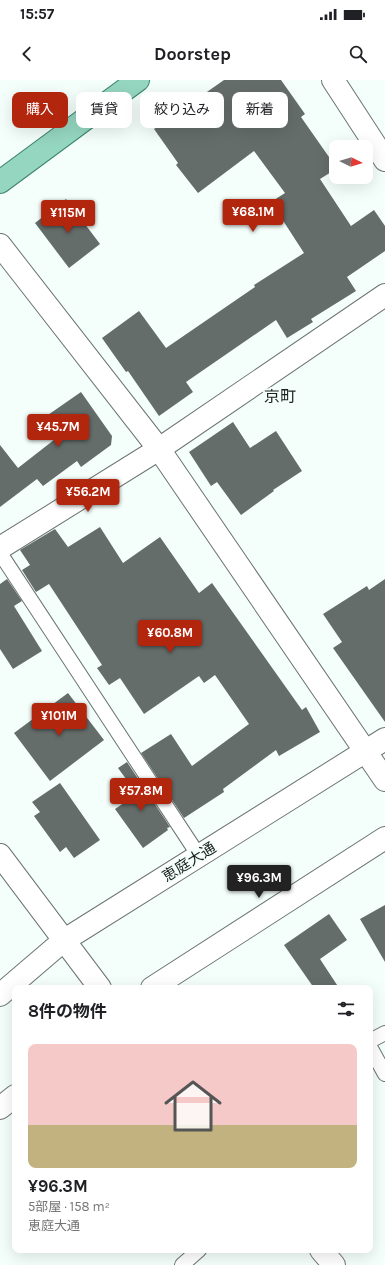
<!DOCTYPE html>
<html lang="ja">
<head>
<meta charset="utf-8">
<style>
	body { margin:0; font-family:Karla,"Noto Sans JP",sans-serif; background:#f6f6f6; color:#202124; height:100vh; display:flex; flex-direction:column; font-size:15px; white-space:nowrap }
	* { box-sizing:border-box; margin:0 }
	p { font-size:13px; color:#757577 }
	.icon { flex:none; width:22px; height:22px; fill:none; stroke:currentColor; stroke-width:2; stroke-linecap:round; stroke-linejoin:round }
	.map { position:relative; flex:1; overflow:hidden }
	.drawer { position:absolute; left:12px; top:905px; width:361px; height:268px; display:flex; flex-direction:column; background:#fff; border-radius:8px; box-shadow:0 4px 16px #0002 }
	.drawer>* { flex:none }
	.guide { position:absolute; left:12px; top:12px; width:361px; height:36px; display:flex; gap:8px }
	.needle { width:26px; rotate:95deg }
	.controls { position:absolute; left:329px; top:60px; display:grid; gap:8px }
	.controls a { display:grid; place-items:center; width:44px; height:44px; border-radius:8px; background:#fff; box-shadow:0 4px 16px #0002; font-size:20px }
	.price { position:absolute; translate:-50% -34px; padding:0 9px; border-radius:4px; background:#b2260e; color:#fff; font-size:13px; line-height:26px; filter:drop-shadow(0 1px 2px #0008) }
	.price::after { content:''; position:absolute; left:50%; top:24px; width:12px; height:9px; margin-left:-6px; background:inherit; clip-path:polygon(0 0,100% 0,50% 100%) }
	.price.active { background:#222; color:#fff }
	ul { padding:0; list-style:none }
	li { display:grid; align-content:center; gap:8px; height:212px; padding:0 16px }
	li span { display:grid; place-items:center; height:124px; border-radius:8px; color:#555 }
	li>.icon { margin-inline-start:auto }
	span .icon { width:72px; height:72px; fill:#fffc; stroke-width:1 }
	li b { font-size:17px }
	h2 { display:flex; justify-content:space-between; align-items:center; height:48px; padding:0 16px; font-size:17px }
	.tag { padding:0 14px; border-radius:8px; background:#fff; box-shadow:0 4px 16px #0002; font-size:14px; line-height:36px }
	.tag.active { background:#b2260e; color:#fff }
	.status { display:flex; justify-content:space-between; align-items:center; height:28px; padding:0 20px; background:#fff; direction:ltr }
	.status svg { height:11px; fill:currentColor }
	header { display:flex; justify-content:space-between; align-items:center; height:52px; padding:0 16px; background:#fff; font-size:18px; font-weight:700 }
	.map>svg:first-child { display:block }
	.building { fill:#656d6a }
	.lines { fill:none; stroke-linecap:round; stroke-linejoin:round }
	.service-casing { stroke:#6c7471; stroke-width:16 }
	.minor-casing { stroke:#6c7471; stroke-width:24 }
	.tertiary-casing { stroke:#6c7471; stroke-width:24 }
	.primary-casing { stroke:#3c846d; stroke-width:24 }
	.service { stroke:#fff; stroke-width:14 }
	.minor { stroke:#fff; stroke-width:22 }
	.tertiary { stroke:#fff; stroke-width:22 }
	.primary { stroke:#95d6c1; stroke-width:22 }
	.labels { text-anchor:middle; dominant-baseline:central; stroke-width:4; stroke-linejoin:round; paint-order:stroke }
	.street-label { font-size:15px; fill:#1b1f1d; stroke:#f4fefa }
	.neighbourhood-label { font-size:16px; fill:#1b1f1d; stroke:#f4fefa }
</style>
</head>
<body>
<div class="status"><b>15:57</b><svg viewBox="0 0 49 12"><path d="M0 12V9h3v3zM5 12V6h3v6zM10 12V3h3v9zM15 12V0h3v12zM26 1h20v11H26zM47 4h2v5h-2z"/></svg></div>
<header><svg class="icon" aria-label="back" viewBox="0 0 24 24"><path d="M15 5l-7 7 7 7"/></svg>Doorstep<svg class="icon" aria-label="search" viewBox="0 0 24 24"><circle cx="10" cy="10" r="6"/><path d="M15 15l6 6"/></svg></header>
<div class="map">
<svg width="385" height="1185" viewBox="0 0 385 1185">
	<rect width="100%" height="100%" fill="#f4fefa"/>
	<g class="building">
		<polygon points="224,0 281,0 305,34 301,37 336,87 336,89 320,99 351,146 374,130 385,146 385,171 347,197 356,211 311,239 313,242 287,258 276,240 186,302 193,312 159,336 128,291 126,292 102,258 139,231 166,268 255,207 254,205 304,173 271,122 285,113 254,71 198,113 176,85 178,83 154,49"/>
		<polygon points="66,119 100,164 69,188 35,143"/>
		<polygon points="81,312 112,356 111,365 81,387 77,381 43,406 37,399 0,427 0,365 18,388 59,356 45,337"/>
		<polygon points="233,342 250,368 276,351 302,391 273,410 274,411 241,435 217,402 211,406 189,372"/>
		<polygon points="100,447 123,483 160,457 199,513 212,503 302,630 306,627 320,652 279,676 276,670 223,709 224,712 184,738 141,673 171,654 192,686 249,644 215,595 204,603 199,596 144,634 120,598 109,605 97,588 102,585 49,504 36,512 22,490 30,485 20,470 55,449 68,467"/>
		<polygon points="7,499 22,521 14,526 42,571 13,589 0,569 0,504"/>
		<polygon points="385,499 385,642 333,568 342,562 323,534 367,506 369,510"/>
		<polygon points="68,613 104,660 50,701 14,653"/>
		<polygon points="127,682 170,747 167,748 168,750 143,768 115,729 137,714 118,688"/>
		<polygon points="60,703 100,760 74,778 66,767 60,772 34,736 40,732 32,722"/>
		<polygon points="385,825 385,882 360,839"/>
		<polygon points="329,834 347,860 320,879 339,908 314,908 284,865"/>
	</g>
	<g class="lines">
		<defs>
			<g id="service">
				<polyline points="0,473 199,776"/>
				<polyline points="370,961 385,953"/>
				<polyline points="370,967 385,994"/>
				<polyline points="182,1185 199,1170"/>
			</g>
			<g id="minor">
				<polyline points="0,165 159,369 385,700"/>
				<polyline points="0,775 100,908"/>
				<polyline points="321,1170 334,1185"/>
			</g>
			<g id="tertiary">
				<polyline points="333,0 385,80"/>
				<polyline points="0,468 159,369 385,215"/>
				<polyline points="152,908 385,758"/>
				<polyline points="0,915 63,861 385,659"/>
				<polyline points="0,1028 15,1016"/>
			</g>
			<polyline id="primary" points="0,102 138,0"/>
		</defs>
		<use href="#service" class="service-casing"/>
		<use href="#minor" class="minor-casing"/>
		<use href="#tertiary" class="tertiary-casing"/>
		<use href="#primary" class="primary-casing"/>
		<use href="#service" class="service"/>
		<use href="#minor" class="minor"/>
		<use href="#tertiary" class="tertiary"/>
		<use href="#primary" class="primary"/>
	</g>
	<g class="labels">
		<g class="street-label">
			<text transform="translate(189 782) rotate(-32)">恵庭大通</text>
		</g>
		<g class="neighbourhood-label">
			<text x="280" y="316">京町</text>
		</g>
	</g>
</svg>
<div class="controls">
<a><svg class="needle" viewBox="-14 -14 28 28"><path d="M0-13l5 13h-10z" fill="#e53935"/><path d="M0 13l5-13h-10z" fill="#757577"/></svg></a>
</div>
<b class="price" style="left:253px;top:153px">¥68.1M</b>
<b class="price" style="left:68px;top:154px">¥115M</b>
<b class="price" style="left:58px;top:368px">¥45.7M</b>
<b class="price" style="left:88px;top:433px">¥56.2M</b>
<b class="price" style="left:170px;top:574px">¥60.8M</b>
<b class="price" style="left:59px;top:657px">¥101M</b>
<b class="price" style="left:141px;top:732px">¥57.8M</b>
<b class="price active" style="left:259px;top:819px">¥96.3M</b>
<div class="guide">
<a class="tag active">購入</a>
<a class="tag">賃貸</a>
<a class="tag">絞り込み</a>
<a class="tag">新着</a>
</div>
<section class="drawer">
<h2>8件の物件<svg class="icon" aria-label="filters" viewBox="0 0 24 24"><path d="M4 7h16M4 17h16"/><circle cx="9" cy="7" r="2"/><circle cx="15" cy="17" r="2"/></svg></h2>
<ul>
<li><span style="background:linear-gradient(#f6c9c9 65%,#c2b280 0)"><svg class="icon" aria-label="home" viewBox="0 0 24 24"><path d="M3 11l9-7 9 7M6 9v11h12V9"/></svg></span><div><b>¥96.3M</b><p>5部屋 · 158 m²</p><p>恵庭大通</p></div></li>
</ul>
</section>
</div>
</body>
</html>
